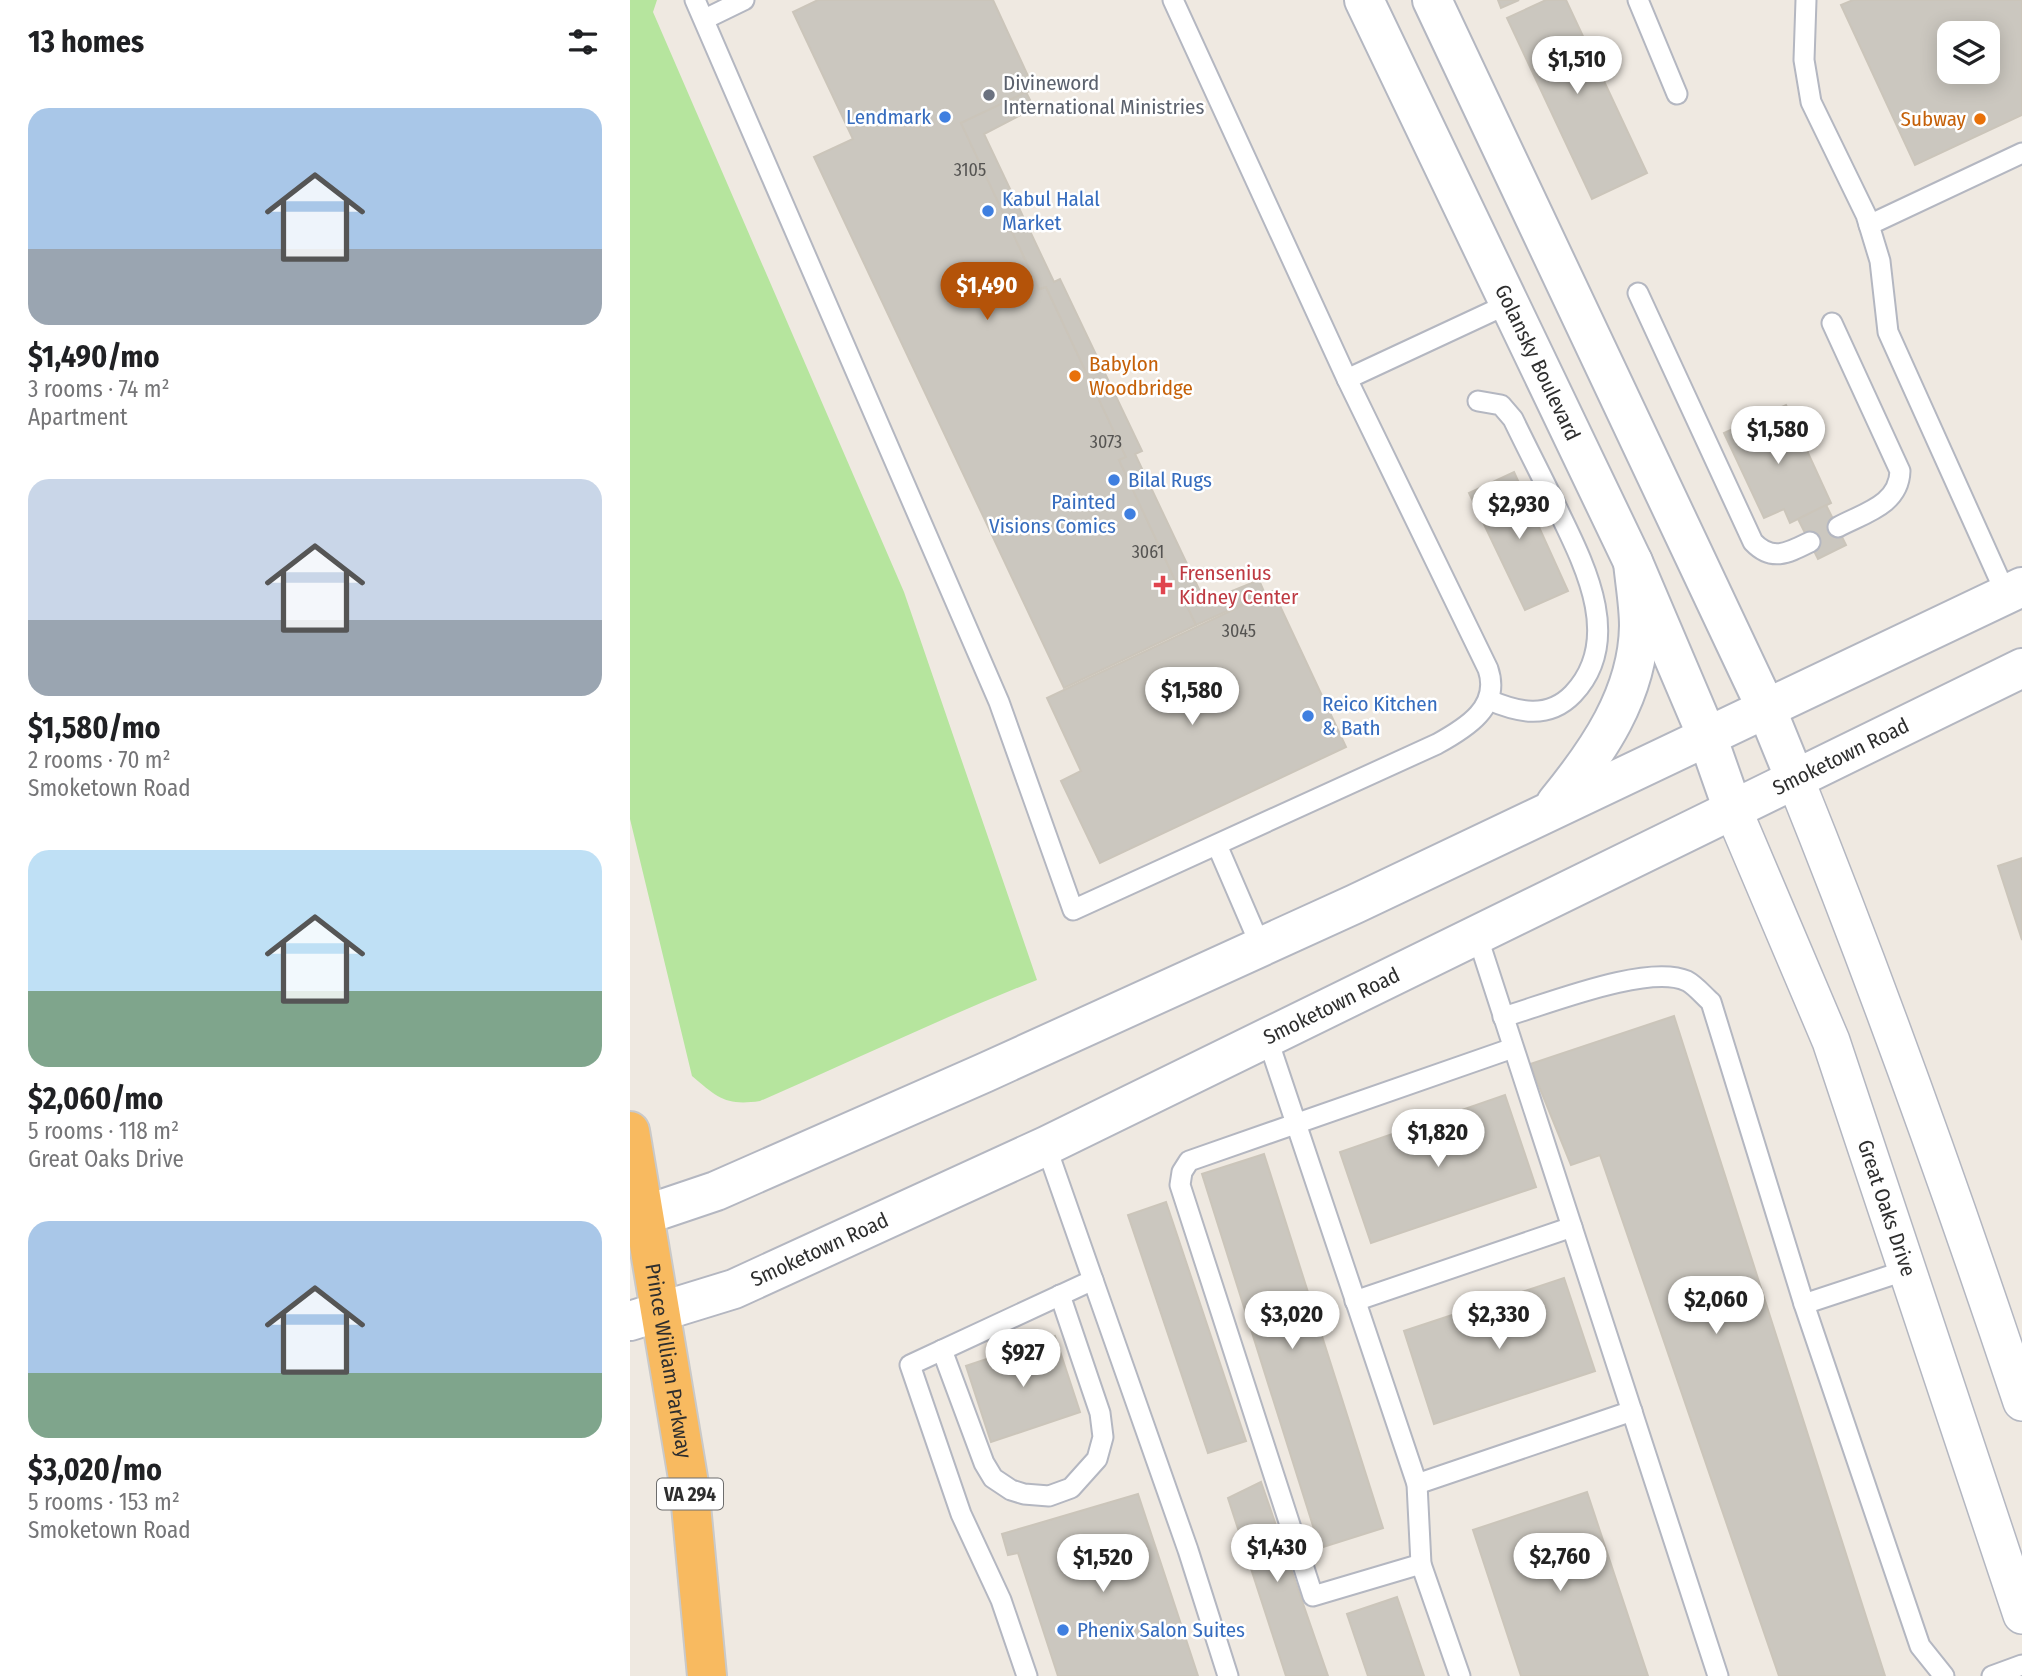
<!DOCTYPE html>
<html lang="en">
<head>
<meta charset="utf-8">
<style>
	body { margin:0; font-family:"Fira Sans Condensed",sans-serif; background:#f6f6f6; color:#202124; height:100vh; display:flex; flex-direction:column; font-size:26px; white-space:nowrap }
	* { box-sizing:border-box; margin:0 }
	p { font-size:23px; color:#757577 }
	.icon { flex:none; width:38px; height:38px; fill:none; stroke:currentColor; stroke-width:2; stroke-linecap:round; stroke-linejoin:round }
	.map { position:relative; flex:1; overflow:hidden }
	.sheet { display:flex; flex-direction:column; background:#fff; width:630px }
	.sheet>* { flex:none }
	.buttons { position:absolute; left:1307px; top:21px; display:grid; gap:14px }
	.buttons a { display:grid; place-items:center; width:63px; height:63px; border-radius:14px; background:#fff; box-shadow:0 4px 18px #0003; font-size:35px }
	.price { position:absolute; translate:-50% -60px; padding:0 16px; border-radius:24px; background:#fff; color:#222; font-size:23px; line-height:46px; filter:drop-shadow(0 2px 4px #0008) }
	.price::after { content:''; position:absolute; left:50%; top:42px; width:21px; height:16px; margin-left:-10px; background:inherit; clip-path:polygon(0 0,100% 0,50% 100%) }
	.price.active { background:#b45309; color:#fff }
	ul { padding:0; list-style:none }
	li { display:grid; align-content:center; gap:14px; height:371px; padding:0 28px }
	li span { display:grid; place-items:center; height:217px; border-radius:21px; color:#555 }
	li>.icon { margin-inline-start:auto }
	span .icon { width:126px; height:126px; fill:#fffc; stroke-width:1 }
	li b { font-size:30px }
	h2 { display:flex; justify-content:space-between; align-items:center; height:84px; padding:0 28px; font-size:30px }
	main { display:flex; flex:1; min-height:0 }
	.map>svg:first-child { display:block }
	.green { fill:#b6e59e }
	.building { fill:#cbc7bf; stroke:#cbc5ba; stroke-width:2; fill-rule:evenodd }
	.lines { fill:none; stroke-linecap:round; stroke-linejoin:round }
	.service-casing { stroke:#b4b7c1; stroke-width:23 }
	.minor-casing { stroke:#b4b7c1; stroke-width:40 }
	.tertiary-casing { stroke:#b4b7c1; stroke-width:42 }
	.secondary-casing { stroke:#b4b7c1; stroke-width:42 }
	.trunk-casing { stroke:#c9c9c9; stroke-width:42 }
	.service { stroke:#fff; stroke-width:19 }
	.minor { stroke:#fff; stroke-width:37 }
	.tertiary { stroke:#fff; stroke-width:38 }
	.secondary { stroke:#fff; stroke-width:38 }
	.trunk { stroke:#f8ba60; stroke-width:38 }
	.worship-dot { fill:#6b7280; stroke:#fff; stroke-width:2.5 }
	.shop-dot { fill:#3f7fe0; stroke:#fff; stroke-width:2.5 }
	.food-dot { fill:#e8710a; stroke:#fff; stroke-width:2.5 }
	.health-dot { fill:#e0444e; stroke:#fff; stroke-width:2.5 }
	.labels { text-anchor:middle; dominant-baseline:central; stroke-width:5; stroke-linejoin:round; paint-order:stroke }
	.number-label { font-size:18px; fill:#555452 }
	.shield { fill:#fff; stroke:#6d6d6d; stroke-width:2 }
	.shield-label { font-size:19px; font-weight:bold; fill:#2e2e2e }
	.worship-label { font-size:21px; fill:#5b616d; stroke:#fff; text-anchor:start }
	.shop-label { font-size:21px; fill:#366cbe; stroke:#fff; text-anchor:start }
	.food-label { font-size:21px; fill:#c56008; stroke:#fff; text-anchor:end }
	.street-label { font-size:21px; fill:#2e2e2e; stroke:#fff }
	.health-label { font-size:21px; fill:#be3a42; stroke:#fff; text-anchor:start }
</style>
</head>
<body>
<main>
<section class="sheet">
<h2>13 homes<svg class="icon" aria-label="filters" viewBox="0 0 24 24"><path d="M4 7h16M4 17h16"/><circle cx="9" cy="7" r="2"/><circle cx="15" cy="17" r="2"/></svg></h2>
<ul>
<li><span style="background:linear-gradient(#a9c7e8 65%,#9aa5b1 0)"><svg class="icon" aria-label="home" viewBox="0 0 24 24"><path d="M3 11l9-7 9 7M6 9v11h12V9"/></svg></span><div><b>$1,490/mo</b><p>3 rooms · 74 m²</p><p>Apartment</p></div></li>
<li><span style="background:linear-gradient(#c9d6e8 65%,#9aa5b1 0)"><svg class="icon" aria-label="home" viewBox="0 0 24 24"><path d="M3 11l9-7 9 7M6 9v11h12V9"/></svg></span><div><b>$1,580/mo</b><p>2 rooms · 70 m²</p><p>Smoketown Road</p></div></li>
<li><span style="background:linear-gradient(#bfe0f5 65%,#7fa58c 0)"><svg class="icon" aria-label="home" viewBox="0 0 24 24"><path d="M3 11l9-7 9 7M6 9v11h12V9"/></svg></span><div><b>$2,060/mo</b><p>5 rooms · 118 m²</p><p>Great Oaks Drive</p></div></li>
<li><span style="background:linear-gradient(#a9c7e8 70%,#7fa58c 0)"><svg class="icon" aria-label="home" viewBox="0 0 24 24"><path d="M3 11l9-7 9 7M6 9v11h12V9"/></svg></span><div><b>$3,020/mo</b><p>5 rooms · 153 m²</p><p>Smoketown Road</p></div></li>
</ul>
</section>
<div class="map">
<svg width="1392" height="1676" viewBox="0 0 1392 1676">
	<rect width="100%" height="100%" fill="#efe9e1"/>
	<path class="green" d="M0,0h27l-4,12 251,580 133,388c-94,37 -184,81 -277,121 -34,5 -42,-3 -68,-25l-62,-257z"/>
	<g class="building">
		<polygon points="188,0 363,0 404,89 331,123 409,289 416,287 496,457 489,460 566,625 434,688 184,157 223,139 163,12"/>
		<polygon points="868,0 889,0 871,8"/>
		<polygon points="916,0 936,0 1017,173 962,199 877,18"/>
		<path d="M1223,0h169v115l-107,50 -74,-160zM1320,33h38v39h-38z"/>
		<polygon points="396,92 404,108 354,134 424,282 430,279 512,451 505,454 575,602 629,580 635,594 566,625 489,460 496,457 416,287 409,289 331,123"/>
		<polygon points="1156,405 1201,503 1160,523 1154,509 1134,518 1094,433"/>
		<polygon points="884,472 938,591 895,610 839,493"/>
		<polygon points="1196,505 1216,545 1188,559 1168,519"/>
		<polygon points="643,591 716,747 470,863 431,781 451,771 417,698"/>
		<polygon points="1392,858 1392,940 1368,866"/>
		<polygon points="1044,1016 1255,1676 1149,1676 970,1155 941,1165 900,1064"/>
		<polygon points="875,1095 906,1187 741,1243 710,1152"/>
		<polygon points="634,1154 753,1528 690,1548 572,1174"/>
		<polygon points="536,1202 616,1441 578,1453 498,1215"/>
		<polygon points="934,1278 965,1371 804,1424 774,1331"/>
		<polygon points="425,1336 450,1412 361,1442 336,1366"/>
		<polygon points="631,1482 698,1676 656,1676 598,1498"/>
		<polygon points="957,1492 1018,1676 891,1676 843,1530"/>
		<polygon points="508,1494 568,1676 428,1676 388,1553 378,1555 372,1534"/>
		<polygon points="767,1597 794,1676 738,1676 717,1614"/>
	</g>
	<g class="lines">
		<defs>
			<g id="service">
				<path d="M65,0l304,702 74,208 364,-166c29,-16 64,-37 51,-75l-141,-290 -174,-379"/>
				<polyline points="1008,0 1047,94"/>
				<polyline points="1176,0 1174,60 1181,102 1236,215 1250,261 1258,332 1376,594"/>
				<polyline points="75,19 114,0"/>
				<polyline points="1239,225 1392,153"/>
				<path d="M1008,293l115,249c19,20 35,11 57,0"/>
				<path d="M1202,323l68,148c-1,34 -36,42 -62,56"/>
				<polyline points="717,379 878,304"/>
				<path d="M848,401l23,4 12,14c14,29 29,58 43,87 27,56 69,133 17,188 -25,26 -56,18 -84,6"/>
				<polyline points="587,845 631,947"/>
				<polyline points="847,935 1088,1676"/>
				<path d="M873,1017c42,-12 145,-54 184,-36 8,4 17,15 24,21l93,302 116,342 24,30"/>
				<polyline points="637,1037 787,1484 791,1564 830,1676"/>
				<polyline points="463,1280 558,1550 598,1676"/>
				<polyline points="725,1301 942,1227"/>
				<polyline points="1174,1304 1277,1270"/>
				<polyline points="312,1350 354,1463 363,1478 381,1490 394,1494 419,1496 441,1488 467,1459 473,1437 470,1413 430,1295"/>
				<polyline points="787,1484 1002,1411"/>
				<polyline points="791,1564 683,1596 550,1185 552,1172 559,1161 883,1048"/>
				<polyline points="397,1676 371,1600 331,1514 280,1365 463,1280 416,1146"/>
				<polyline points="1362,1676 1392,1665"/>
			</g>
			<g id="minor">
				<path d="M1165,779c83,206 157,413 227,623"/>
				<path id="s1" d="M1103,810l98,231 191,574"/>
			</g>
			<g id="tertiary">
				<path id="s2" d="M734,0l269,562 74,174 26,74"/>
				<polyline points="802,0 1136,708 1165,779"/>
			</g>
			<g id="secondary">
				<path d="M926,803c42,-51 82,-109 83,-177 0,-21 -4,-43 -6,-64"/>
				<polyline points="0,1220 86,1191 354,1073 725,904 1392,587"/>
				<path id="s3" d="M0,1321l104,-32 312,-143 976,-478"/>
			</g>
			<g id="trunk">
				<path id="s4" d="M0,1131l59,353 18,192"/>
			</g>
		</defs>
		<use href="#service" class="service-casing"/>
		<use href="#minor" class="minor-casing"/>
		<use href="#tertiary" class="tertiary-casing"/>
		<use href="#secondary" class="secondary-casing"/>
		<use href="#trunk" class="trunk-casing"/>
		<use href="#service" class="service"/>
		<use href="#minor" class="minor"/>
		<use href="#tertiary" class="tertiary"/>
		<use href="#secondary" class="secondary"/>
		<use href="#trunk" class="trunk"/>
	</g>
	<circle class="worship-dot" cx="359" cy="95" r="7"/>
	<g class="shop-dot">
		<circle cx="315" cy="117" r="7"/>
		<circle cx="358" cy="211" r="7"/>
		<circle cx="484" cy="480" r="7"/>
		<circle cx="500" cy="514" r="7"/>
		<circle cx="678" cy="716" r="7"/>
		<circle cx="433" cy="1630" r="7"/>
	</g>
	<g class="food-dot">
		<circle cx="1350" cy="119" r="7"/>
		<circle cx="445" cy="376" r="7"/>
	</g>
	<path class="health-dot" d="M529.5 574.5h7v7h7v7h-7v7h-7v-7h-7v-7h7z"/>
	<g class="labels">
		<g class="number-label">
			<text x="340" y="170">3105</text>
			<text x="476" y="442">3073</text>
			<text x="518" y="552">3061</text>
			<text x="609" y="631">3045</text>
		</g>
		<rect class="shield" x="27" y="1478.5" width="66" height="31" rx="5"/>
		<g class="shield-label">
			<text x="60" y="1494">VA 294</text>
		</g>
		<g class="worship-label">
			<text x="373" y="83">Divineword<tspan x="373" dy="24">International Ministries</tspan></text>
		</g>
		<g class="shop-label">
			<text x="301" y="117" text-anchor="end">Lendmark</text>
			<text x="372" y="199">Kabul Halal<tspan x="372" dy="24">Market</tspan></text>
			<text x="498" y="480">Bilal Rugs</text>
			<text x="486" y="502" text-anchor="end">Painted<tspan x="486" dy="24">Visions Comics</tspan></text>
			<text x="692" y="704">Reico Kitchen<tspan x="692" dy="24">&amp; Bath</tspan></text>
			<text x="447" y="1630">Phenix Salon Suites</text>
		</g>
		<g class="food-label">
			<text x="1336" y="119">Subway</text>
			<text x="459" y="364" text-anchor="start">Babylon<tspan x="459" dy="24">Woodbridge</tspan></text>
		</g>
		<g class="street-label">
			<text stroke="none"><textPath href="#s2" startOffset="402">Golansky Boulevard</textPath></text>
			<text stroke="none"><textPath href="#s3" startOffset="1337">Smoketown Road</textPath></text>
			<text stroke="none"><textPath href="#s3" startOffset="770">Smoketown Road</textPath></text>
			<text stroke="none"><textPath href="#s1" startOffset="427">Great Oaks Drive</textPath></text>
			<text stroke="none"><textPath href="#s3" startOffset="203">Smoketown Road</textPath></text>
			<text stroke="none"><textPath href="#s4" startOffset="233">Prince William Parkway</textPath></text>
		</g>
		<g class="health-label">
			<text x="549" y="573">Frensenius<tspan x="549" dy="24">Kidney Center</tspan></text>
		</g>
	</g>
</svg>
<div class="buttons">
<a><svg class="icon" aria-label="layers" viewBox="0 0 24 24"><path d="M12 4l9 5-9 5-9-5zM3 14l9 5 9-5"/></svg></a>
</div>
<b class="price" style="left:947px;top:96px">$1,510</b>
<b class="price active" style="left:357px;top:322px">$1,490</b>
<b class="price" style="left:1148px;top:466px">$1,580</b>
<b class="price" style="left:889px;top:541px">$2,930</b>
<b class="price" style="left:562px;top:727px">$1,580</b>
<b class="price" style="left:808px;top:1169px">$1,820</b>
<b class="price" style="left:1086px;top:1336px">$2,060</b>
<b class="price" style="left:662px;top:1351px">$3,020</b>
<b class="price" style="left:869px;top:1351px">$2,330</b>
<b class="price" style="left:393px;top:1389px">$927</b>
<b class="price" style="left:647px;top:1584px">$1,430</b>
<b class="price" style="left:930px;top:1593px">$2,760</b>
<b class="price" style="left:473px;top:1594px">$1,520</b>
</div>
</main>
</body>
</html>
